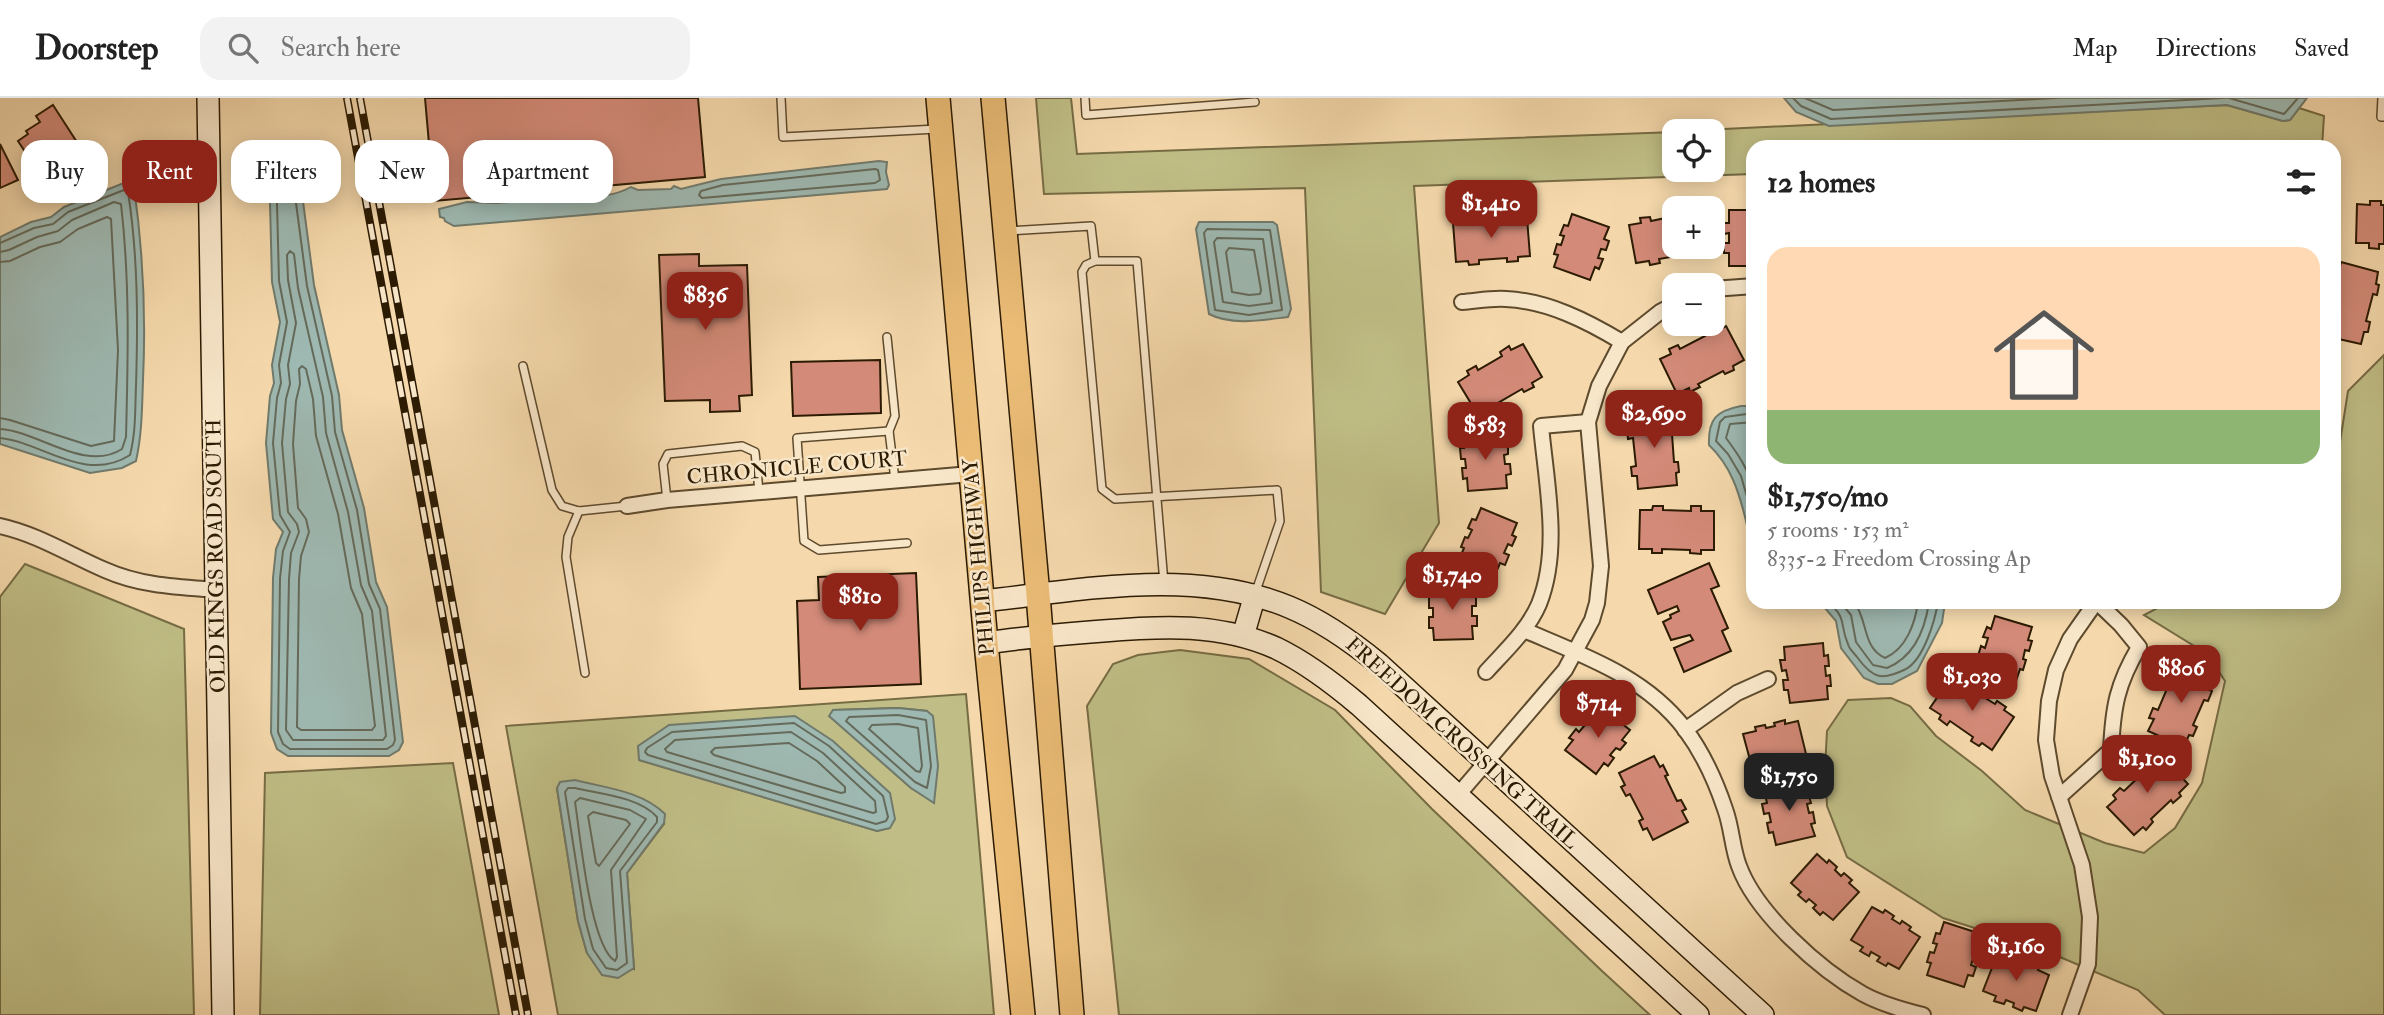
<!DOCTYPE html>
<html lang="en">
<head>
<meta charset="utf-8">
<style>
	body { margin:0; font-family:"IM FELL Double Pica",serif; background:#f2f2f2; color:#222; height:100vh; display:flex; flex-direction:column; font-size:26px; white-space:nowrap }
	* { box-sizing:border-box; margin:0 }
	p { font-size:23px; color:#767676 }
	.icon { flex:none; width:38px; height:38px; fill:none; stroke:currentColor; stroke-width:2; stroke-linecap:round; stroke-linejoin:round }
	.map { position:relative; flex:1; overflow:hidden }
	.side { position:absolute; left:1746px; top:42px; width:595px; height:469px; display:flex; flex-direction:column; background:#fff; border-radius:21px; box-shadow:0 4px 18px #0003 }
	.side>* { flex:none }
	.top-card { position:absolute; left:21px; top:42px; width:665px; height:63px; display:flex; gap:14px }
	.fabs { position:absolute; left:1662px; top:21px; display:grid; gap:14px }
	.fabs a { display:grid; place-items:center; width:63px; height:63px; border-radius:14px; background:#fff; box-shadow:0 4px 18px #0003; font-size:35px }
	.price { position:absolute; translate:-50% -60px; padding:0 16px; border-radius:14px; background:#8f2418; color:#fff; font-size:23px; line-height:46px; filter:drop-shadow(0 2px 4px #0008) }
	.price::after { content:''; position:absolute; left:50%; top:42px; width:21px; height:16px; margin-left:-10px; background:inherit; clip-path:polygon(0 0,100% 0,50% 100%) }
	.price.current { background:#222; color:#fff }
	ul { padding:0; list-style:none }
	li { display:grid; align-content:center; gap:14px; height:371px; padding:0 21px }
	li span { display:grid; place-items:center; height:217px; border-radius:21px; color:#555 }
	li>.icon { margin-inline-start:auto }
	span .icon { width:126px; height:126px; fill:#fffc; stroke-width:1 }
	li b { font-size:30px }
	h2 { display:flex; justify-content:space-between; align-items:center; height:84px; padding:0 21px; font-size:30px }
	.tag { padding:0 24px; border-radius:21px; background:#fff; box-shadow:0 4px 18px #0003; font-size:24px; line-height:63px }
	.tag.current { background:#8f2418; color:#fff }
	header { display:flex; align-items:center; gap:42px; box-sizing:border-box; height:98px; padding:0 35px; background:#fff; border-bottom:2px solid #e0e0e0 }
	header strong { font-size:33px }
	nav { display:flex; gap:38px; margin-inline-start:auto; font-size:24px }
	.search { width:490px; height:63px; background:#f2f2f2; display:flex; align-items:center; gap:18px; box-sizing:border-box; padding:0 24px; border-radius:21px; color:#767676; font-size:26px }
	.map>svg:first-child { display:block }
	.green { fill:#c0be86; stroke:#766c44; stroke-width:2; fill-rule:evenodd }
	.water { fill:#9eb9b2; stroke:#707a6c; stroke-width:2 }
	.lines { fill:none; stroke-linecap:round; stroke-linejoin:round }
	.shore { stroke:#656a5a; stroke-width:2 }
	.building { fill:#d38a78; stroke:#2c1b03; stroke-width:2 }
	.lane-casing { stroke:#5e4a2d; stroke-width:10 }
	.street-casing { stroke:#5e4a2d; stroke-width:18 }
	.secondary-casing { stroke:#2c1b03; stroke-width:24 }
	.primary-casing { stroke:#2c1b03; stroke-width:26 }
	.lane { stroke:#f8e6c9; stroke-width:7 }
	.street { stroke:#f8e6c9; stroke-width:14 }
	.secondary { stroke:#f8e6c9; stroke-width:21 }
	.primary { stroke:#eabc76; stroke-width:23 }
	.rail-casing { stroke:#2c1b03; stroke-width:8 }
	.rail { stroke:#f8e6c9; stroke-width:5; stroke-dasharray:16; stroke-linecap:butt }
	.labels { text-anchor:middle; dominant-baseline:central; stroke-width:5; stroke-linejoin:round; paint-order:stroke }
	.street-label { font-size:21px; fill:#2c1b03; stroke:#f8e6c9 }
</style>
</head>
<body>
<header>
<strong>Doorstep</strong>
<div class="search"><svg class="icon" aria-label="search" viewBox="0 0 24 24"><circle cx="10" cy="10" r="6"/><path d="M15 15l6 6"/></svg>Search here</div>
<nav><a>Map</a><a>Directions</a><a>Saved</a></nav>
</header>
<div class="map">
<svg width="2384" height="917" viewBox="0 0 2384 917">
	<rect width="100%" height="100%" fill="#f5d9ac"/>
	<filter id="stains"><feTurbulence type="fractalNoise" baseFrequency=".00286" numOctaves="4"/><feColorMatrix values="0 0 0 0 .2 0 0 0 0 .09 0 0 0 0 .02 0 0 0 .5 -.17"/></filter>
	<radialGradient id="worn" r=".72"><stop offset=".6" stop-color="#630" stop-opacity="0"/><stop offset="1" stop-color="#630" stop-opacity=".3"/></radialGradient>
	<g class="green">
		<polygon points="1036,0 1071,0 1077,56 1675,34 1675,72 1713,72 1713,33 1683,33 2227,7 2283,23 2290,22 2299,10 2324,18 2322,49 1754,49 1753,76 1414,88 1439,425 1385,516 1321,494 1305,90 1044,96"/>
		<polygon points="2384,257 2384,917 2165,917 2138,892 2041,851 1943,820 1847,759 1827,708 1825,670 1827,633 1848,602 1891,600 1910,608 1936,638 1982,673 2025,712 2105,745 2144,755 2175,730 2202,685 2225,583 2207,556 2144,517 2169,504 2334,504 2334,382 2348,293"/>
		<polygon points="25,466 184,531 194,917 0,917 0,499"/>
		<polygon points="1180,552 1249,561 1335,612 1432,711 1602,873 1650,917 1119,917 1087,608 1113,566 1138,557"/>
		<path d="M966,596l28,321h-436l-52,-289zM898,610l29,3 7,91 -23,-14 -81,-72 3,-6zM639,662l251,68 -13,3zM557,691l107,35 -37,49 7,96 -47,-16 -9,-32z"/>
		<polygon points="453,665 499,917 260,917 265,675"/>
	</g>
	<g class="water">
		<polygon points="1784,0 2307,0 2290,22 2283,23 2227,7 1829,28 1796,14"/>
		<polygon points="286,49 293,55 299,73 314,187 339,297 342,332 364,410 376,484 387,509 403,644 399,652 389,658 288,658 277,651 271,635 273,480 276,451 283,434 273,421 266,345 270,298 274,285 272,267 280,224 272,184 269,65 276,51"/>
		<path d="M879,63l8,1 -1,10 3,13 -2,4 -11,1 -422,36 -9,-5 -1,-3 -4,-1 -1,-8 28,-7 29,1 27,-2 2,-4 5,-1 7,4 9,-1 2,-2 18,1 4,-4 4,3c20,0 39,0 57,-10l7,3 33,-1 3,-3 7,3 40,-10z"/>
		<path d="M126,84l8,5c9,64 12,129 9,193 -1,28 -1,54 -7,81l-14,7 -32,5 -90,-29v-207l31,-15 20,-5 13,-10z"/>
		<path d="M1199,124h74l4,3 14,84 -3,8c-25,3 -56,9 -79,-3l-13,-85z"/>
		<path d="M1741,308h12v141c-7,-8 -4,-16 -7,-26 -7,-29 -15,-55 -37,-76 -1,-26 7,-34 32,-39z"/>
		<polygon points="1806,504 1945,504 1942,525 1917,573 1892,586 1878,586 1864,580 1841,550 1836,523 1825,510"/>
		<polygon points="898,610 927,613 933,618 938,668 934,705 911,690 829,618 833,612"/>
		<polygon points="795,618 833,643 890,695 895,721 890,730 877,733 639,662 638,648 669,627"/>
		<path d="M575,682c31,8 67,11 90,34l-1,9 -37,50 7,95 -16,10 -16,-3 -15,-22 -9,-32 -21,-133 3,-6z"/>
	</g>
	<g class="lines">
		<g class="shore">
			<polyline points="1793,0 1801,8 1831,21 2223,0"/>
			<polyline points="1805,0 1833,12 2057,0"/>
			<polyline points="2229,0 2284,16 2298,0"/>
			<polygon points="281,58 287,59 292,75 307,188 332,298 335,334 357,412 369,486 380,511 395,642 393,647 387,651 290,651 283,646 278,634 280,480 283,453 290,434 280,417 273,345 277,300 281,285 279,267 287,224 279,183 276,67"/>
			<polygon points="875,71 878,72 880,82 875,85 702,100 699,97 701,93 723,87"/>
			<polygon points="1207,131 1270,132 1282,212 1249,217 1215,212 1204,135"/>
			<polygon points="1217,140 1263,141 1272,205 1249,208 1223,204 1214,144"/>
			<path d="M0,145l34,-15 19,-4 15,-12 56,-22 4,2c10,63 10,130 8,194 -1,23 0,46 -6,69 -45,29 -88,-13 -130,-17"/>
			<polygon points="1229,150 1254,152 1261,192 1260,196 1249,197 1232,194 1226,154"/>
			<polygon points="290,153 294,156 298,190 323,299 326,335 348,414 361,487 372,513 386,638 383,642 293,642 286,632 289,481 291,455 299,434 297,426 288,414 282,345 286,301 290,286 288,267 296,225 288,182 287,157"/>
			<path d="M0,154l9,-2 28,-13 21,-6 14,-11 42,-18 7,2c9,77 7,155 5,233l-4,12c-37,24 -84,-18 -122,-20"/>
			<polyline points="0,164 10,163 40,149 60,144 78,131 107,119 111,121 118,252 114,343 91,348 10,322 0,320"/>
			<polygon points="302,268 306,271 313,301 316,338 338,416 351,490 362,516 375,628 372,632 301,632 297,629 299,481 301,458 309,434 306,421 298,410 293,346 296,303 300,286 299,271"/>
			<polyline points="1754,315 1725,319 1720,324 1716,343 1728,356 1741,378 1754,423"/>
			<path d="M1754,324l-24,2 -4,14c12,16 22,31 28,51"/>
			<path d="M1828,504c20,17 11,22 20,42 1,5 6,9 9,13 16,22 25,24 49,12 18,-10 29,-49 32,-67"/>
			<path d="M1840,504l11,13 5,27 17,23 14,3c27,-11 38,-38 42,-66"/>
			<path d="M1854,504c14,17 8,46 31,56 21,-9 30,-34 33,-56"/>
			<polygon points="898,617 926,622 931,668 927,690 915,684 846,623 849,619"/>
			<polygon points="794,625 829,648 883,698 888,719 886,723 876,726 648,657 645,654 647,650 672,634"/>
			<polygon points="898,626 918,630 922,668 920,674 916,673 869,631 872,627"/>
			<polygon points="791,634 823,655 875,703 876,714 873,715 667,654 665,651 675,642"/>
			<polygon points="789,645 817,663 845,689 845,694 841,695 714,657 711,654 715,650"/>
			<path d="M568,690h7c26,6 64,9 82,29v5l-37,49 7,92 -10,7 -11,-2 -13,-19 -8,-30 -20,-127z"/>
			<path d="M580,700l50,12 16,9 -35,51 6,87 -2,4c-25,-15 -35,-128 -40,-159z"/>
			<polygon points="593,714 626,722 630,726 599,768 596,765 588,718"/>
		</g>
	</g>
	<g class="building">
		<polygon points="425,0 698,0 705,79 434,103"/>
		<polygon points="53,7 82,52 41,78 18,43 28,36 26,33 40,24 36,18"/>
		<polygon points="0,46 18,82 0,90"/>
		<polygon points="2370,103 2381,103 2381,107 2384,107 2384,146 2379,146 2379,151 2369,150 2369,145 2356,145 2357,106 2370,107"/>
		<polygon points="1729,112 1754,112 1754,168 1729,168 1729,155 1724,155 1724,145 1729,145 1729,135 1724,136 1724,125 1729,125"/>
		<polygon points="1514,116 1514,121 1527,120 1530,158 1518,159 1518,163 1507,164 1507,160 1479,162 1479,166 1469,167 1468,163 1456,164 1453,125 1465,124 1465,120 1475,119 1476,124 1504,122 1503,117"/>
		<polygon points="1572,116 1609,129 1604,141 1609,143 1606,152 1601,151 1598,160 1603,161 1599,171 1595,169 1590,182 1554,169 1558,157 1554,156 1557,146 1561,147 1564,138 1560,137 1564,127 1568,128"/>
		<polygon points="1675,118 1675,149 1709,149 1710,151 1697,153 1698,157 1687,159 1687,156 1659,161 1660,165 1650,167 1649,163 1636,165 1629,127 1641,125 1640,120 1650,119 1651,123"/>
		<polygon points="699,156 699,168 747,167 752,297 739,298 740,313 710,314 710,302 665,303 659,157"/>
		<polygon points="2341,164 2378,174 2376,186 2379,187 2377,197 2373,196 2366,223 2370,224 2368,234 2364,234 2361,246 2334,240 2334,176 2338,177"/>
		<polygon points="1726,228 1744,262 1733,268 1734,272 1725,276 1723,273 1698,286 1700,289 1690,294 1689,290 1677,296 1660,261 1671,256 1669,251 1678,247 1680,251 1705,238 1703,234 1712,229 1715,234"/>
		<polygon points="1523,246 1542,279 1532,285 1534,289 1524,294 1522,291 1498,305 1500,309 1491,314 1489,311 1478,317 1458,284 1469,277 1467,273 1476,268 1478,272 1502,258 1500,254 1509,248 1511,252"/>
		<polygon points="880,262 881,315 793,318 791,264"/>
		<polygon points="1670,313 1671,326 1675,325 1676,336 1672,336 1674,364 1678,364 1679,374 1676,375 1677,387 1638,391 1637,378 1632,378 1631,369 1636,368 1633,340 1628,341 1627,330 1632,330 1631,317"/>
		<polygon points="1502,334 1503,347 1508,346 1508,356 1504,357 1505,366 1510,366 1511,376 1506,377 1507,390 1468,393 1467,380 1463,381 1462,370 1466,370 1465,361 1461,361 1460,350 1464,350 1463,338"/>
		<polygon points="1653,408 1663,408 1663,412 1691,413 1691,408 1701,408 1701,413 1714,413 1714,452 1701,452 1701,456 1690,455 1690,452 1662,451 1662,455 1652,455 1652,451 1639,451 1640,412 1652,412"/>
		<polygon points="1481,410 1517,425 1512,437 1516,439 1512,448 1508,446 1504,455 1509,457 1505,467 1500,465 1495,477 1459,462 1464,450 1461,449 1465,439 1468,440 1472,432 1468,430 1472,421 1476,422"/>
		<polygon points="1709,465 1719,488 1711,491 1728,530 1722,533 1731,553 1684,574 1674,550 1693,542 1690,537 1671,542 1663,524 1671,520 1670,517 1679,513 1677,508 1658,516 1648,492"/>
		<polygon points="916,475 921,586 800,591 797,503 819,502 818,479"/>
		<polygon points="1432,486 1471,486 1472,498 1476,498 1476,508 1472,508 1472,518 1477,518 1477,528 1472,528 1473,541 1434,542 1433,530 1429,530 1429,519 1433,519 1433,510 1429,510 1429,499 1433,499"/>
		<polygon points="1995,518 2032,529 2028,542 2032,543 2029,553 2025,552 2023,561 2026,562 2023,572 2020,571 2016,583 1979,571 1982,559 1978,558 1981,548 1985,550 1988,540 1983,539 1987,529 1991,531"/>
		<polygon points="1823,545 1824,558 1828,557 1829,568 1825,568 1826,578 1830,577 1831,588 1827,588 1828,601 1790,605 1788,592 1784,592 1783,582 1788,582 1786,572 1782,573 1780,562 1785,562 1784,549"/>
		<polygon points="2178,565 2214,580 2209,592 2212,593 2208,603 2204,602 2193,627 2197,629 2193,638 2189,637 2184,649 2148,633 2154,621 2149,620 2153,610 2158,612 2169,586 2164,584 2168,575 2173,577"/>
		<polygon points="1952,578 1962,585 1964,582 1973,588 1971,591 1995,606 1997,603 2006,609 2004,612 2014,619 1992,652 1982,645 1979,648 1971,643 1973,639 1950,623 1947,627 1939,621 1941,617 1930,610"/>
		<polygon points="1599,608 1630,632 1622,642 1626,645 1620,652 1616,650 1610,657 1614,660 1608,668 1604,665 1596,676 1565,652 1573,642 1569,640 1576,631 1579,634 1585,627 1582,624 1588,616 1591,618"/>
		<polygon points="1785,622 1785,626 1798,623 1807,660 1795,664 1796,668 1786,670 1785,666 1776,668 1777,673 1767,675 1766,670 1753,673 1743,636 1756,633 1755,629 1765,627 1766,630 1775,628 1774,625"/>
		<polygon points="1654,658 1660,669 1663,667 1668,677 1665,678 1677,703 1681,702 1686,711 1682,713 1688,724 1653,742 1647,730 1643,732 1639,723 1643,721 1630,696 1626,698 1621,689 1625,687 1619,675"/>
		<polygon points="2161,658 2188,686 2179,695 2181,698 2173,705 2171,702 2151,721 2153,724 2146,732 2143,729 2134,737 2107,709 2116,701 2113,697 2120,690 2124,693 2144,674 2140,671 2148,664 2151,667"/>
		<polygon points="1801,683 1804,696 1808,695 1811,705 1807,706 1809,715 1813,714 1815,725 1811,726 1815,738 1776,747 1773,734 1769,735 1767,725 1771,724 1769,715 1764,716 1762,706 1767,705 1764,692"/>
		<polygon points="1817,756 1827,765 1829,762 1837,769 1835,772 1841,778 1844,775 1852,782 1849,785 1859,794 1833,822 1823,814 1820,817 1813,810 1816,807 1809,801 1806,804 1798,797 1801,794 1791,785"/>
		<polygon points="1872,809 1883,815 1885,812 1894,818 1892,821 1900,826 1902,823 1911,829 1909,832 1920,839 1899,871 1888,865 1886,868 1877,863 1880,859 1871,854 1869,858 1860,853 1863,849 1851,842"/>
		<polygon points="1944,824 1981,836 1977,849 1982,850 1978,859 1974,858 1971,867 1976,869 1973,878 1968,877 1964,889 1927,877 1931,865 1927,864 1930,854 1934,855 1937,846 1933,845 1936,835 1940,836"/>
		<polygon points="1997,857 2009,861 2010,858 2020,862 2019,865 2028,869 2029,865 2039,869 2038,872 2049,877 2036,913 2024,909 2022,913 2013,909 2014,905 2006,902 2004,906 1994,903 1996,898 1983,893"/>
	</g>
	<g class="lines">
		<defs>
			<g id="lane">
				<polyline points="781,0 783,39 937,31"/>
				<polyline points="1085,0 1086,17 1255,4"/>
				<polyline points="2382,0 2381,19 2384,19"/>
				<polyline points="1007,133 1091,128 1095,163 1137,163 1164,485"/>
				<polyline points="1095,163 1086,167 1082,174 1102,391 1115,401 1277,392 1280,423 1256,493"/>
				<polyline points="887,239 895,318 889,333 895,382"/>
				<polyline points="523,268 552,392 562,408 579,413 627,408"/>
				<polyline points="889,333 797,340 804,443 819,452 907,445"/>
				<polyline points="667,402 663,366 668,356 742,348 755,354 759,393"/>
				<polyline points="579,413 568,439 566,459 585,575"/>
			</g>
			<g id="street">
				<polyline points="1713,191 1754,188"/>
				<path d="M1462,204c14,-1 29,-4 44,-3 42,2 81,22 116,43"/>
				<polyline points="627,408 667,402 971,376"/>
				<path d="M0,428c37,8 70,29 105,44 36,16 73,17 112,20"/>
				<path d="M1524,532c58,25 121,46 161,99 17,23 31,53 40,80 7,19 7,39 14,57 17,47 81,104 124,128 18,10 40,16 60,21"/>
				<path d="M1486,574c19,-21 42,-42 53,-68 22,-55 7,-122 2,-178l47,-4"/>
				<polyline points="1685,632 1737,595 1768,581"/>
				<polyline points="1458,697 1565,572 1592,522 1597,505 1601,468 1588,324 1599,288 1622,244 1660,214 1675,206"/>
				<path d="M2059,699l52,-47c2,-43 6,-66 28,-103l-18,-22 -24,-23"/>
				<polyline points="2070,917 2088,866 2090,819 2082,767 2052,678 2046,642 2049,603 2056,572 2070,541 2096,504"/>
			</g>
			<g id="secondary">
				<polyline points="208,0 223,917"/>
				<path d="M983,503c100,-11 210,-34 306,6 34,14 62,34 90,57l384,351"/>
				<polyline points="1243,538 1255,497"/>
				<path d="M986,545c39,-6 78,-9 117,-12 59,-5 117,-8 173,17 31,15 57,35 83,57l339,310"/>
			</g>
			<g id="primary">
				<polyline points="938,0 986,545 1023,917"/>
				<polyline points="993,0 1038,497 1072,917"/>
			</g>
		</defs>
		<use href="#lane" class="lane-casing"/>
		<use href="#street" class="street-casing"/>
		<use href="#secondary" class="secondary-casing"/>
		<use href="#primary" class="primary-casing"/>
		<use href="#lane" class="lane"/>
		<use href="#street" class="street"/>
		<use href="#secondary" class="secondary"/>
		<use href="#primary" class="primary"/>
		<defs>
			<g id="rail">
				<polyline points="347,0 516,917"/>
				<polyline points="360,0 528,917"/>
			</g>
		</defs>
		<use href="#rail" class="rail-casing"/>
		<use href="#rail" class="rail"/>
	</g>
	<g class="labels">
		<g class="street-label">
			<text transform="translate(797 370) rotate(-5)">CHRONICLE COURT</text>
			<text transform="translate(216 458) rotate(-91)">OLD KINGS ROAD SOUTH</text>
			<text transform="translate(979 459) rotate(-95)">PHILIPS HIGHWAY</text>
			<text transform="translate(1462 645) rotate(42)">FREEDOM CROSSING TRAIL</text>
		</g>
	</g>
	<rect width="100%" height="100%" filter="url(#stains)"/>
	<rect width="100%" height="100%" fill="url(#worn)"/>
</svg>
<div class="fabs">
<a><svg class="icon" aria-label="locate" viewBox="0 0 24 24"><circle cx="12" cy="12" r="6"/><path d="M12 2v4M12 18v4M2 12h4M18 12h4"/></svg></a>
<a>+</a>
<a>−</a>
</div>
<b class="price" style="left:1491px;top:142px">$1,410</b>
<b class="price" style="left:705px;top:234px">$836</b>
<b class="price" style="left:1654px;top:352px">$2,690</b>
<b class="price" style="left:1485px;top:364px">$583</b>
<b class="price" style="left:1452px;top:514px">$1,740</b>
<b class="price" style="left:860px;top:535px">$810</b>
<b class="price" style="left:2181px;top:607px">$806</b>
<b class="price" style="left:1972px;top:615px">$1,030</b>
<b class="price" style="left:1598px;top:642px">$714</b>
<b class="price" style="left:2147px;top:697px">$1,100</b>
<b class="price current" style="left:1789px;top:715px">$1,750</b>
<b class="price" style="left:2016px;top:885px">$1,160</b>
<div class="top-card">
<a class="tag">Buy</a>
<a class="tag current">Rent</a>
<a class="tag">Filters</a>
<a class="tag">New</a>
<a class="tag">Apartment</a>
</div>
<section class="side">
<h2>12 homes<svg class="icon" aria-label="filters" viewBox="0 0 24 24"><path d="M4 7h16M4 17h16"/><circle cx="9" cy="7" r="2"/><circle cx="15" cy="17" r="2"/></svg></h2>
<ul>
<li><span style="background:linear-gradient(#ffd9b3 75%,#8fb573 0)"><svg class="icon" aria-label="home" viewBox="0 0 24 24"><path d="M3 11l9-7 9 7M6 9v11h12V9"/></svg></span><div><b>$1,750/mo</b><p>5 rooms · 153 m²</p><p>8335-2 Freedom Crossing Ap</p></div></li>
</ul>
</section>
</div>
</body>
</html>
